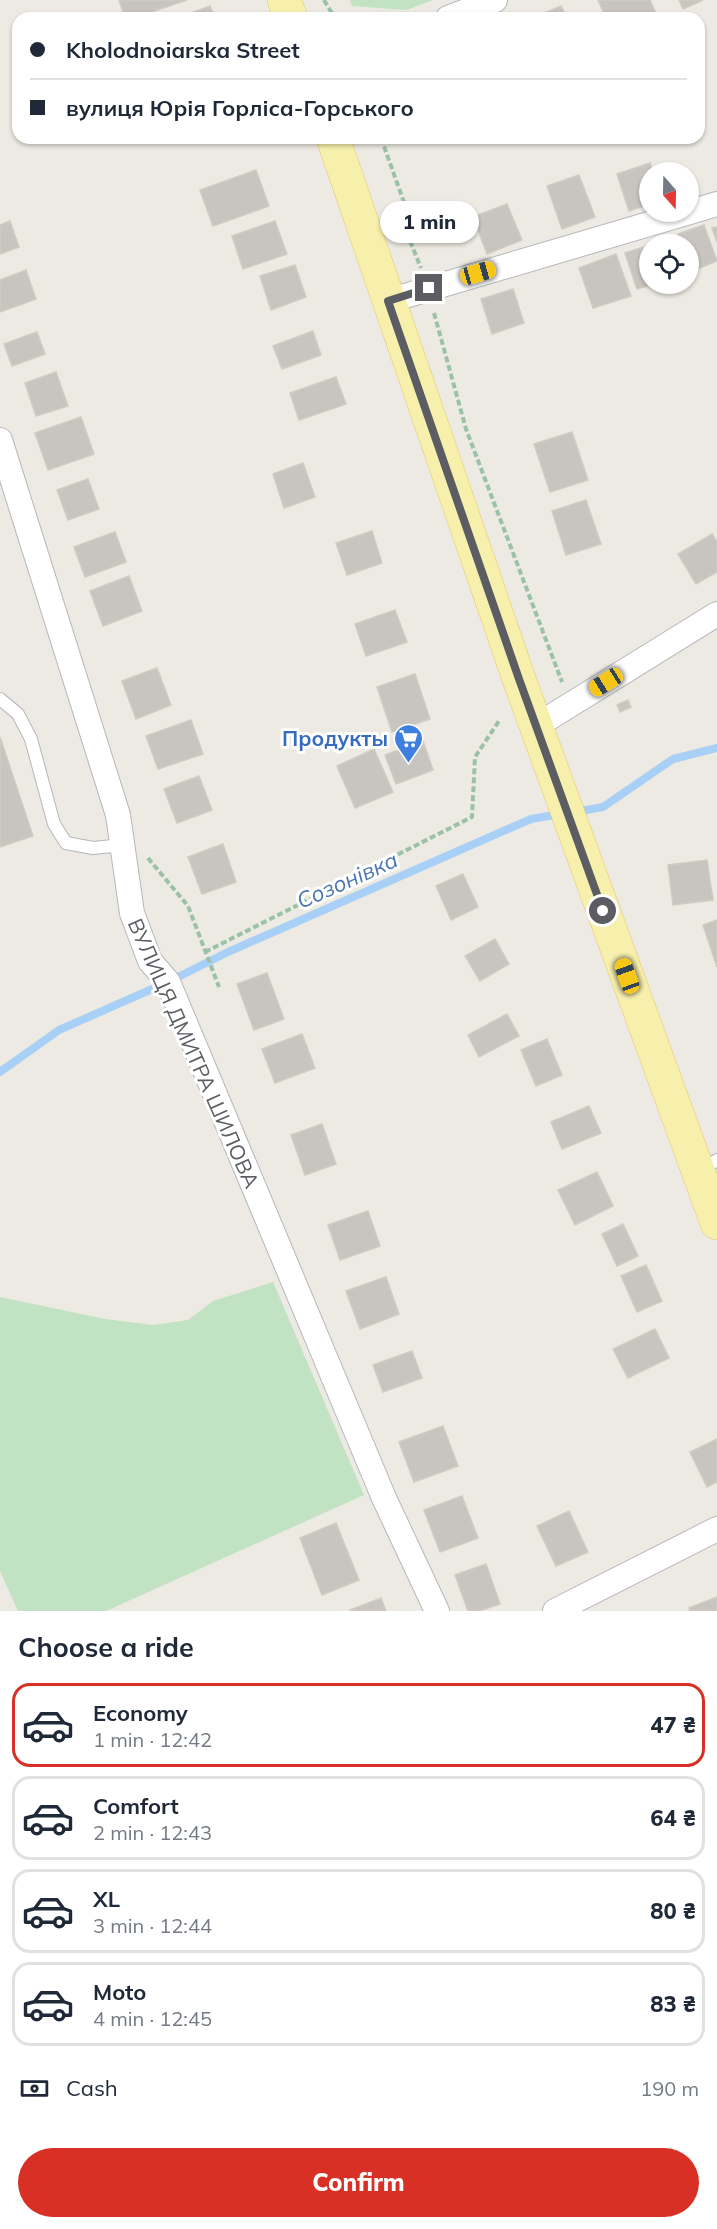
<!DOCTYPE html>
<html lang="en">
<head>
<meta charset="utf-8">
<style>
  :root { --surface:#fff; --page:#f2f2f3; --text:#1f2937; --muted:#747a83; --line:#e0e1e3; --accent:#d93025 }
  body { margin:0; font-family:Mulish,sans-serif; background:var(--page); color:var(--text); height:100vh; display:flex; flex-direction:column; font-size:22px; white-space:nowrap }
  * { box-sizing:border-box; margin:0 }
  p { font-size:20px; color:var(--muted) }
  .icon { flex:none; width:33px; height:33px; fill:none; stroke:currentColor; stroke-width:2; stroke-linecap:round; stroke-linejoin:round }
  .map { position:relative; height:1611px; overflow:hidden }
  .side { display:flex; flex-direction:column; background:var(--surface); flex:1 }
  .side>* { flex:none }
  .hud { position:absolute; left:12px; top:12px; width:693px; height:132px; border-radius:18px; box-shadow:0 2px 4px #0004; display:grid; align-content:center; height:132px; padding:0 18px; background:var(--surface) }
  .needle { width:39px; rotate:160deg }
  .tools { position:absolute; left:639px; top:162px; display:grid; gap:12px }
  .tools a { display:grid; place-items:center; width:60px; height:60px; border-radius:50%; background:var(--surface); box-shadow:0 2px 4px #0004; font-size:30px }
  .end { position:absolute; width:27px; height:27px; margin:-14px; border:8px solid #5b5d62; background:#fff; box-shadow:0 0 0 3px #fff }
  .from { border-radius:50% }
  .bubble { position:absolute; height:42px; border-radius:21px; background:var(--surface); box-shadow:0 2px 4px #0004; font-size:20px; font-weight:800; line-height:42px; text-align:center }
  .car { position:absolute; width:18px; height:36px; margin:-18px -9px; border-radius:8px; box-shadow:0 0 4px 2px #0007; background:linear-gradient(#f5c518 24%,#345 0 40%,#f5c518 0 76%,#345 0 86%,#f5c518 0) }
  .hud b { display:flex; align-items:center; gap:21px; height:57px; font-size:22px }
  .hud b+b { border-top:2px solid var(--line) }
  .hud i { width:15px; height:15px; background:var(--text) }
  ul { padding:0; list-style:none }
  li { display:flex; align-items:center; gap:18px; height:84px; margin:0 12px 9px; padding:0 6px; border:3px solid var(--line); border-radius:18px }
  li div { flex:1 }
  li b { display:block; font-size:22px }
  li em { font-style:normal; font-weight:800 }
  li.active { border-color:var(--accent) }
  li>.icon { width:54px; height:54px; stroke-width:1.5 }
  h2 { padding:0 18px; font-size:27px; line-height:72px }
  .pay { display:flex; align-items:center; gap:15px; height:66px; padding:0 18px; font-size:22px }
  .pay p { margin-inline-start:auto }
  .cta { display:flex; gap:12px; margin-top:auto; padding:12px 18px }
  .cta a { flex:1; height:69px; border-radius:36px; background:var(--accent); color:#fff; font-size:24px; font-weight:800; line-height:69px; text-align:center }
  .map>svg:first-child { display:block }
  .green { fill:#c1e2c3 }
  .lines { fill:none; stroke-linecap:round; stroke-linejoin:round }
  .stream { stroke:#a8d0f7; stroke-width:8 }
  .building { fill:#c8c4c0; stroke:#d0ccc1; stroke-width:1.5 }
  .service-casing { stroke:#b5b7bc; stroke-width:14 }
  .minor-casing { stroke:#b5b7bc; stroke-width:26 }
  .primary-casing { stroke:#e4c764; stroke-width:34 }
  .path { stroke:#9bc2a8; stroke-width:4; stroke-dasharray:6 3; stroke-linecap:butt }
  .service { stroke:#fff; stroke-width:12 }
  .minor { stroke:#fff; stroke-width:24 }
  .primary { stroke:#f7efac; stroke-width:33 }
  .route { stroke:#5b5d62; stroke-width:8 }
  .labels { text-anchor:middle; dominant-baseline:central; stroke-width:6; stroke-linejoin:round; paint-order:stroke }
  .shop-label { font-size:21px; font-weight:bold; fill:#366cbe; stroke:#fff; text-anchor:end }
  .street-label { font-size:21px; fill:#5b5d62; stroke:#fff }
  .water-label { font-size:22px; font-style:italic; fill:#4a76af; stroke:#fff }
</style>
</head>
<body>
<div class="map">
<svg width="717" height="1611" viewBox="0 0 717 1611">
  <rect width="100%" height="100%" fill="#eceae2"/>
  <!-- green -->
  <path class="green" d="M350 0H433L406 10 352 6Z
    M273 1282 364 1495 106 1611H18L0 1571V1297L105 1319 153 1325 188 1320 213 1301Z"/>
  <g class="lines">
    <!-- stream -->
    <path class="stream" d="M575 812 603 807 673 759 717 748
      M0 1072 59 1030 168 982 228 952 531 819 561 814"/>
  </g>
  <!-- building -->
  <path class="building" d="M119 0H187L134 18H125Z
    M598 0H650L658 18H606Z
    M679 0H703L683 9Z
    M210 6 215 18H178Z
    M561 6 567 18H533Z
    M650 163 653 172H650V204L629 211 617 174Z
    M256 170 269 206 213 226 200 190Z
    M579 175 595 217 562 229 547 186Z
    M507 204 522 240 487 254 473 217Z
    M10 221 19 247 0 254V225Z
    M275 221 287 254 243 269 232 236Z
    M704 225 717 261 692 271 688 261V244H682L678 234Z
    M717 227V242L712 228Z
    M650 245V284H654L637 289 625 253Z
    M616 254 631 296 593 308 579 268Z
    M295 265 306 297 271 310 260 276Z
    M26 270 36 299 0 312V280Z
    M513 289 524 323 492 334 481 299Z
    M313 331 321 355 282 369 273 346Z
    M37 332 45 354 12 366 4 344Z
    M56 372 68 406 36 416 25 383Z
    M336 377 346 404 299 420 290 393Z
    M81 417 94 454 48 470 35 433Z
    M572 432 588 480 550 492 534 444Z
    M303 463 315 497 284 508 273 474Z
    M88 479 99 509 68 520 57 490Z
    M586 500 601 544 566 555 552 511Z
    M372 531 382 563 347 575 336 543Z
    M115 532 126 562 85 577 74 547Z
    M712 534 717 542V572L696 584 678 554Z
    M129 576 142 611 103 626 90 591Z
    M395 610 407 642 366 656 355 624Z
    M157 668 171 705 136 719 122 681Z
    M415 674 430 719 392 732 377 687Z
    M628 700 631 707 620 712 617 705Z
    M191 720 203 754 158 769 146 736Z
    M0 737 33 836 0 847Z
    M423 741 433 770 396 784 385 755Z
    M374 749 393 792 355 808 337 766Z
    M199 776 212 810 177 823 164 789Z
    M223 844 236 882 202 894 188 857Z
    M707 860 713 900 673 905 668 865Z
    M463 874 478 907 451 920 436 886Z
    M717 920V967L703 925Z
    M495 939 509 964 480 981 465 956Z
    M267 973 284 1019 254 1030 237 984Z
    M507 1014 519 1036 479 1057 468 1035Z
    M302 1034 315 1068 275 1083 262 1049Z
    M547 1039 562 1075 536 1086 521 1050Z
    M589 1106 601 1133 562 1149 551 1122Z
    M322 1124 336 1164 305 1175 291 1135Z
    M597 1172 613 1206 575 1225 558 1190Z
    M368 1211 380 1246 340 1260 328 1225Z
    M623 1224 638 1256 617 1266 602 1234Z
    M646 1265 662 1301 637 1312 621 1276Z
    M386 1277 399 1314 360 1329 346 1291Z
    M655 1329 669 1358 628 1378 613 1349Z
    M412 1351 422 1378 383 1392 373 1365Z
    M443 1426 458 1466 414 1482 399 1442Z
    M717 1439V1482L707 1487 690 1452Z
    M462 1496 478 1538 440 1552 424 1510Z
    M569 1511 588 1552 556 1566 537 1526Z
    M336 1523 359 1580 322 1595 300 1538Z
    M486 1564 500 1604 479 1611H468L455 1575Z
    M717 1597V1611H690L689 1608Z
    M381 1598 386 1611H351L350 1610Z"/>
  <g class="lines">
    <defs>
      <path id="service" d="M0 699 18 714 31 739 54 824 66 843 93 848 123 845
        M699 1171 717 1160"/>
      <path id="minor" d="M448 18 495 0
        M388 301 717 204
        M0 440 118 815 132 913 150 961 168 982 384 1498 437 1611
        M536 726 717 614
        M555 1611 717 1529"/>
      <path id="primary" d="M284 0 291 18
        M333 138 519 679 717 1223"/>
    </defs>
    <!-- service casing -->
    <use href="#service" class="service-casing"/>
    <!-- minor casing -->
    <use href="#minor" class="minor-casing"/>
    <!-- primary casing -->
    <use href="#primary" class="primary-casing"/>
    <!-- path -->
    <path class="path" d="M324 0 335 18
      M381 138 405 205 408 236 421 268
      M434 313 466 429 562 682
      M148 858 188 906 219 987
      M205 952 472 817 475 757 499 721"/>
    <!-- service -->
    <use href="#service" class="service"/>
    <!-- minor -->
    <use href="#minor" class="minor"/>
    <!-- primary -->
    <use href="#primary" class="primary"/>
  </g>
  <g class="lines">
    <!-- route -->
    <path class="route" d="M429 288 388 301 519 679 603 911"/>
  </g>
  <!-- icons -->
  <defs>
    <symbol id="supermarket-pin" viewBox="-11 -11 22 30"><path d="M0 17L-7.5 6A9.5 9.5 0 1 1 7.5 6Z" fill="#3f7fe0" stroke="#fff"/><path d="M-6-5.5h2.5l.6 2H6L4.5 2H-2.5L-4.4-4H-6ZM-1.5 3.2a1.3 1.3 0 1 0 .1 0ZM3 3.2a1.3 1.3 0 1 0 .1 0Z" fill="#fff"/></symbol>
  </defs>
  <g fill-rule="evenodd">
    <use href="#supermarket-pin" x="392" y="722" width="33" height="45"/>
  </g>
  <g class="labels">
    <!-- shop labels -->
    <g class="shop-label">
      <text x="388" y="738">Продукты</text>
    </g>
    <!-- street labels -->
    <g class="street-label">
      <text transform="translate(194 1053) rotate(66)">ВУЛИЦЯ ДМИТРА ШИЛОВА</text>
    </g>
    <!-- water labels -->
    <g class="water-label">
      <text transform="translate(347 880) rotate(-24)">Созонівка</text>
    </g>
  </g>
</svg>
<div class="tools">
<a><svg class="needle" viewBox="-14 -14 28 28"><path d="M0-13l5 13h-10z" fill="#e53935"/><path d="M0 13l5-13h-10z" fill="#747a83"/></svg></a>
<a><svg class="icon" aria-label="locate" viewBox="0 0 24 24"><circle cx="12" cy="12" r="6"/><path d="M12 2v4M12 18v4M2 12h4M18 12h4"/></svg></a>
</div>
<i class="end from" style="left:603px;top:911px"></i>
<i class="end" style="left:429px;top:288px"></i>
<div class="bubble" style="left:380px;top:201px;width:99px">1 min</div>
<i class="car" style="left:478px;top:273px;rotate:74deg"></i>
<i class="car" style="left:606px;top:682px;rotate:238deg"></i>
<i class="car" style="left:627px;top:976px;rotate:340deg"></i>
<div class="hud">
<b><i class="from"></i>Kholodnoiarska Street</b>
<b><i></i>вулиця Юрія Горліса-Горського</b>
</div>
</div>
<section class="side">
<h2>Choose a ride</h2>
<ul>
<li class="active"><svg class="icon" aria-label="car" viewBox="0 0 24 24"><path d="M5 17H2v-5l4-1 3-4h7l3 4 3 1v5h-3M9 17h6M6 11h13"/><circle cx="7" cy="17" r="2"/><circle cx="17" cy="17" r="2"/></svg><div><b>Economy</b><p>1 min · 12:42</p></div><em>47 ₴</em></li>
<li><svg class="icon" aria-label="car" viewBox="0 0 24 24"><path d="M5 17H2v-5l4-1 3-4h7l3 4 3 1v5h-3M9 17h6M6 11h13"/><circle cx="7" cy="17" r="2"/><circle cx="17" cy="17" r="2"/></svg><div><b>Comfort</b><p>2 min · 12:43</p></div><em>64 ₴</em></li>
<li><svg class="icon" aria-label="car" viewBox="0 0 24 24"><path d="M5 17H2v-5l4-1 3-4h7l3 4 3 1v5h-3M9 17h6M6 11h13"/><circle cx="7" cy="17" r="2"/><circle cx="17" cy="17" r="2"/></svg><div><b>XL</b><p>3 min · 12:44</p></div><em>80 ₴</em></li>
<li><svg class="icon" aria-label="car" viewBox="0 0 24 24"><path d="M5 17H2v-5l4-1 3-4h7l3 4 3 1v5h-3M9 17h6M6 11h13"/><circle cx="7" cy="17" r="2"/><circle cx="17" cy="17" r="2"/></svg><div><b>Moto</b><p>4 min · 12:45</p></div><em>83 ₴</em></li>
</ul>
<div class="pay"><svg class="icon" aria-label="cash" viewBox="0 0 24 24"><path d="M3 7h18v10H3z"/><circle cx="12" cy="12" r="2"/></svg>Cash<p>190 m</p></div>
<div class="cta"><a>Confirm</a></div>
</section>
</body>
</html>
